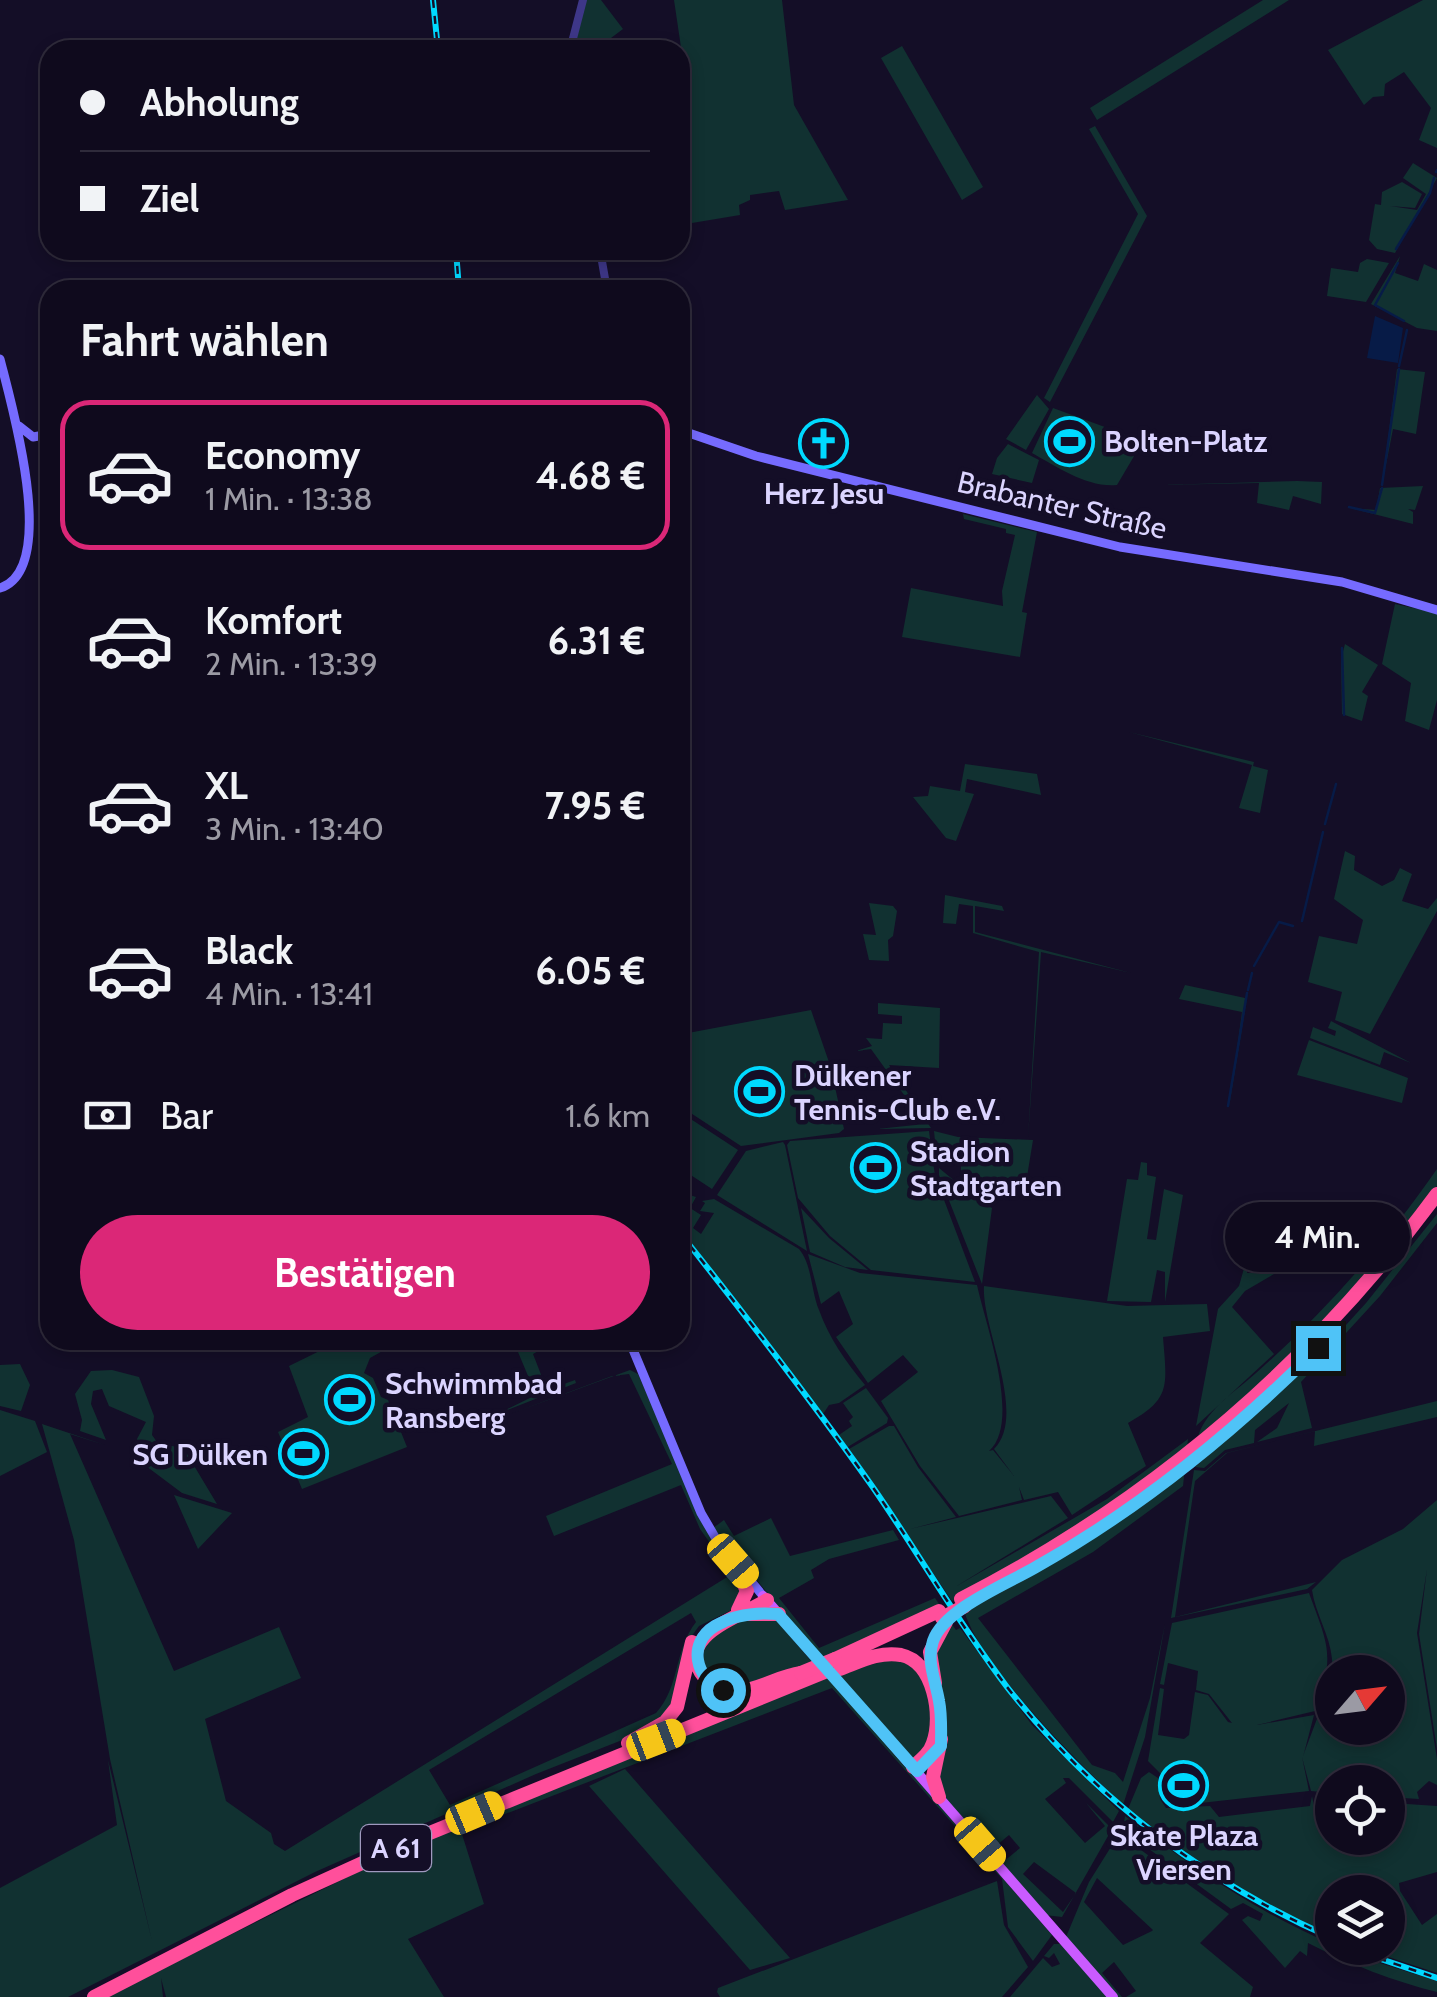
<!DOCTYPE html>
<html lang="de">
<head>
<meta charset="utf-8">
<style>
  :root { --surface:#0f0a1d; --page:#181326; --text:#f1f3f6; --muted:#9b9aa4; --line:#2f2b3b; --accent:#db2777 }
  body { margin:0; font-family:Cabin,sans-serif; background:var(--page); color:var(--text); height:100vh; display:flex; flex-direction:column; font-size:38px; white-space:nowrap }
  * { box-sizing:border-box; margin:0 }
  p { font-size:32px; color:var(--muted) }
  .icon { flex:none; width:55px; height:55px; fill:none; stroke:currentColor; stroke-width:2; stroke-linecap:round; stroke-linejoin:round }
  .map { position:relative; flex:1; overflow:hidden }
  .details { position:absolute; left:40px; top:280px; width:650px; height:1070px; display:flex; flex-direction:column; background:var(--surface); border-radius:30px; box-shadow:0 5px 15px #0003,0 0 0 2px var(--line) }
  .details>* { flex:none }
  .banner { position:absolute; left:40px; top:40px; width:650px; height:220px; border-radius:30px; box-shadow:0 5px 15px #0003,0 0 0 2px var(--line); display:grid; align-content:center; height:220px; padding:0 40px; background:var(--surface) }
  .needle { width:65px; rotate:62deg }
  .fabs { position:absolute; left:1315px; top:1655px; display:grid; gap:20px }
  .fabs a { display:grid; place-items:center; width:90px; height:90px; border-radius:50%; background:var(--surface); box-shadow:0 5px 15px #0003,0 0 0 2px var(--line); font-size:50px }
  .end { position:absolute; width:45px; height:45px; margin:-22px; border:12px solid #4fc3f7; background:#111; box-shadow:0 0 0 5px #111 }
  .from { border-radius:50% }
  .bubble { position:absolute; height:70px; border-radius:35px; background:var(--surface); box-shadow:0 5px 15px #0003,0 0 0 2px var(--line); font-size:32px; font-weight:800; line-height:70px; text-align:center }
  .car { position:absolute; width:30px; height:60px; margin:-30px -15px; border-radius:12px; box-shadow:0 0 8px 2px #0007; background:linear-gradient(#f5c518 24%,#345 0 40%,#f5c518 0 76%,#345 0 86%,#f5c518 0) }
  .banner b { display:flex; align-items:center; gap:35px; height:95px; font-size:38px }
  .banner b+b { border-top:2px solid var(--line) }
  .banner i { width:25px; height:25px; background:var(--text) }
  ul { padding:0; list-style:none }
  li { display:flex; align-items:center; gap:30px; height:150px; margin:0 20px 15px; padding:0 20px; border:5px solid transparent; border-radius:30px }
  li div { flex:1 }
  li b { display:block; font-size:38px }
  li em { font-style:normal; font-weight:800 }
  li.active { border-color:var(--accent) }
  li>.icon { width:90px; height:90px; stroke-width:1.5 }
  h2 { padding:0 40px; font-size:45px; line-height:120px }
  .pay { display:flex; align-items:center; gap:25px; height:110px; padding:0 40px; font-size:38px }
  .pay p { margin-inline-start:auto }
  .action { display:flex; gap:20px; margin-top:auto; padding:20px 40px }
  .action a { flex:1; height:115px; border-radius:60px; background:var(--accent); color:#fff; font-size:40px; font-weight:800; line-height:115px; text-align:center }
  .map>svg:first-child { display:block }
  .green { fill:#113131; fill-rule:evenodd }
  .water { fill:#071b47 }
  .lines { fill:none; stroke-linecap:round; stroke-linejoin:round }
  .stream { stroke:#071b47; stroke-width:2.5 }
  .tertiary { stroke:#3e3788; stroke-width:8 }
  .secondary { stroke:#766bff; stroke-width:9 }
  .primary { stroke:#ca5bff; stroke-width:10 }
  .motorway { stroke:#ff4f9b; stroke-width:14 }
  .rail-casing { stroke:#00d9ff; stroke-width:6 }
  .rail { stroke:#140e27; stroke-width:2.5; stroke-dasharray:8; stroke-linecap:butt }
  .motorway-bridge { stroke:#ff4f9b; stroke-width:14 }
  .route { stroke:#4fc3f7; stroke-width:12 }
  .labels { text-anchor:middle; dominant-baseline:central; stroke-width:9; stroke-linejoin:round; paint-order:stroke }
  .shield { fill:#140e27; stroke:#9f99be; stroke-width:2.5 }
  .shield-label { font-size:28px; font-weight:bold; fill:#dbd4ff }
  .poi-label { font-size:30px; font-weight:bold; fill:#dbd4ff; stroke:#140e27; text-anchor:start }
  .street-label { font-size:30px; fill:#dbd4ff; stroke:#140e27 }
</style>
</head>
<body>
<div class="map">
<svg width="1437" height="1997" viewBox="0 0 1437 1997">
  <rect width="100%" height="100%" fill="#140e27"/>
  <!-- green -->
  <path class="green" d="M585 0H601L623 29 595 50H573Z
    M674 0H782L794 105 848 200 785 210 779 191 750 195V200L739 205 740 215 680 225 682 54Z
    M1263 0H1289L1097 120 1090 108Z
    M1423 0H1437V148L1419 140 1431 108 1404 72 1385 84 1384 96 1373 97 1364 105 1328 50Z
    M902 46 983 187 962 200 881 58Z
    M1095 126 1147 216 1050 402 1044 398 1138 214 1089 129Z
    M1413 163 1437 178 1395 253 1377 249 1369 240 1375 204 1381 205 1382 192 1402 182 1422 194 1415 208 1390 206 1417 210 1426 194 1403 178Z
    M1400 256 1395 273 1418 281 1424 264 1437 270V331L1417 328 1371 304Z
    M1367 259 1389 263 1366 302 1327 296 1331 268 1358 272 1360 263Z
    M1397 369 1425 372 1416 434 1393 429 1382 485Z
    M1037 395 1049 409 1026 450 1006 439Z
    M1053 408 1143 441 1117 485C1088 488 1057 467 1032 453Z
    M1008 444 1039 460 1032 483 992 474 997 458Z
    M1297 481 1322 482 1321 504 1293 496 1289 510 1257 503 1259 483 1159 485Z
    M1423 486 1415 510 1408 509 1413 512V524L1350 508 1376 510 1380 488Z
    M963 514 1037 532 1022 612 1027 613 1020 657 902 637 911 588 1003 606 1002 591 1015 535 1006 533V529L964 519Z
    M1395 604 1437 613V700L1429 730 1405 721 1411 683 1382 664Z
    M1345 644 1378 665 1362 692 1368 696 1362 721 1342 714 1341 659Z
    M1129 732 1254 762 1253 766 1268 770 1260 813 1239 808 1252 765Z
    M965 764 1037 774 1041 795 967 779 965 792 974 794 956 841 946 838 913 797 928 796 930 786 960 791Z
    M1345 851 1355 856 1354 870 1382 886 1394 880 1400 868 1412 874 1402 901 1428 909 1437 898V911L1370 1034 1335 1020 1342 992 1308 982 1319 936 1357 944 1363 920 1334 899Z
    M945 895 1002 906 1004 911 975 906V932L1131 973 1041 952 1028 1138 1039 952 973 933V906L959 904 956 924 943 923Z
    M869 903 893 906 897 911 893 936 888 940 889 961 869 960 863 934 876 935Z
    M1185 985 1245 998 1248 992 1229 1107 1242 1012 1179 999Z
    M878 1003 940 1008 939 1068 889 1065 931 1128 877 1129 925 1124 871 1049 856 1051 872 1046 866 1038 882 1039 883 1023 902 1024V1016L878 1014Z
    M811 1010 831 1068 844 1129 839 1133 741 1146 680 1106V1062L687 1059 692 1046 688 1033Z
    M1331 1021 1411 1063 1384 1052 1380 1065 1310 1038 1313 1027 1335 1036 1336 1031 1328 1028Z
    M1309 1040 1408 1078 1402 1103 1297 1075Z
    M680 1112 738 1150 712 1189 680 1168Z
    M929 1131 935 1176 975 1282 871 1270 830 1236 798 1198 787 1145 790 1141Z
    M934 1131 958 1137 1033 1140 1026 1183 963 1188 992 1208 982 1284 939 1175V1168L962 1187 960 1151H936Z
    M783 1142 785 1145 807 1251 717 1195 746 1151Z
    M1141 1162 1147 1163V1175L1156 1177 1147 1239 1156 1240 1164 1189 1183 1195 1165 1302V1272L1157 1270 1151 1302 1107 1301 1127 1179 1138 1180Z
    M1437 1169V1186C1368 1282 1286 1364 1197 1442 1201 1413 1235 1392 1256 1373 1324 1313 1385 1244 1437 1169Z
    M680 1192 696 1197 690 1208 701 1215 693 1228 701 1234 714 1213 700 1211 705 1203 702 1201 714 1199 799 1249C812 1264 811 1291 819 1310 829 1338 846 1362 865 1385L839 1403 829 1405 823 1414 839 1435 852 1426 849 1421 853 1417 843 1403 866 1388 888 1418 887 1423 846 1448 680 1230Z
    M801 1208 829 1238 868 1270 845 1267 810 1252Z
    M1437 1214V1223L1380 1296 1301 1382 1312 1428 1257 1442 1277 1428 1289 1403 1255 1430 1254 1443 1225 1450 1204 1468 1195 1467 1315 1359 1366 1303Z
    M1256 1226 1247 1273 1272 1272 1300 1247 1274 1274 1245 1291 1232 1307 1274 1354 1196 1426 1218 1309 1239 1286Z
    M808 1254 860 1273 977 1285C985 1323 1022 1422 989 1451L993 1450 1014 1476 994 1449C1028 1415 981 1327 984 1286L1127 1306 1207 1304 1210 1331 1163 1337C1167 1387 1171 1399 1128 1423L1146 1466 1072 1515 1058 1492 1024 1500 1019 1487 1022 1500 959 1516 920 1466 881 1401 918 1372 903 1355 868 1383 836 1337 853 1324 839 1291 821 1304Z
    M342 1340H384L388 1348 370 1358 364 1373 373 1378 381 1397 388 1400 407 1447 302 1489 278 1432 308 1417 289 1366Z
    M513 1340H558L533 1354 547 1390 575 1380 576 1383 497 1414 536 1395Z
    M20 1364 30 1385 21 1411 0 1406V1365Z
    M112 1370 139 1377 154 1416 152 1435 157 1442 184 1449 217 1504 182 1493 146 1466 171 1449 140 1446 137 1439 146 1422 109 1406 102 1389 93 1391 91 1404 106 1440 80 1431 82 1420 75 1394 91 1371Z
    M630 1370 638 1374 678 1464 744 1584 738 1607 699 1626 691 1637 674 1705 645 1731 536 1774 315 1872 68 1997H0V1888L117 1825 108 1760 152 1941 110 1759 74 1540 42 1424 105 1445 70 1434 174 1671 279 1627 301 1678 205 1719 226 1801 271 1833 274 1844 285 1851 732 1574 700 1529 681 1485 554 1536 546 1516 672 1464 629 1374 612 1376 507 1415ZM691 1613 696 1622C674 1650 680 1687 656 1713L450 1805 429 1770Z
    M1437 1401V1417L1314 1446 1315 1431 1227 1453 1195 1481 1175 1617 1316 1582 1307 1589 1171 1618 1194 1470 1205 1471 1226 1453Z
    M0 1410 35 1421 47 1452 0 1476Z
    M889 1426H894L918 1467 956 1517 910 1529 1051 1496 1068 1518 955 1587 1107 1499 1188 1439 1183 1486 1093 1552 978 1618 1092 1765 1115 1773 1123 1782 1150 1698 1165 1624 1145 1737 1123 1805C1082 1766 962 1650 962 1597L952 1601 849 1449Z
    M174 1495 232 1513 198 1549Z
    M1437 1500V1749L1419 1634 1427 1569 1417 1633 1437 1759V1785L1429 1781 1417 1792 1419 1799 1388 1797V1782H1332V1793L1311 1791 1302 1757 1309 1791 1174 1806 1166 1803 1163 1776 1148 1761 1160 1688 1164 1689 1158 1735 1184 1739 1189 1735 1195 1692 1208 1695 1228 1722 1232 1723 1209 1694 1196 1690 1198 1671 1168 1663 1164 1685 1160 1684 1172 1623 1309 1593C1329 1647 1335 1656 1315 1711L1257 1725 1314 1715 1303 1757C1311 1732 1334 1682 1332 1659 1330 1635 1315 1613 1312 1590L1342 1560 1403 1529ZM1332 1672H1388V1728H1332Z
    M771 1518 790 1556 893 1530 899 1540 829 1559 811 1570 814 1578 779 1598 819 1648 935 1598 941 1607 822 1658 713 1528 724 1520 734 1536Z
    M743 1617 774 1618 812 1662 754 1685 723 1686 703 1669 704 1643Z
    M951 1623 956 1630 960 1628 1032 1725 1119 1811 1113 1822 1069 1778H1063L1066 1783 1045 1799 1085 1843 1105 1826 1086 1803 1112 1829 1062 1917 1045 1915 1004 1867 1003 1862 1020 1848 1009 1835 990 1851 938 1789 945 1726 935 1651ZM1034 1862 1076 1893 1063 1912 1023 1874Z
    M896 1658 919 1671 931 1702V1742L914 1759 836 1674Z
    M829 1677 1052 1935 1033 1961 1008 1927 1002 1879 832 1688 461 1831 484 1904 408 1939 444 1997H166L161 1978 163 1997H105L380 1861 496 1810Z
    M625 1769 790 1958 750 1970 589 1786Z
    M1149 1772 1158 1778 1160 1799 1166 1808 1210 1806 1219 1817 1310 1806 1312 1796 1315 1811 1325 1810 1328 1796 1332 1797V1838H1388V1807L1392 1803 1437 1806V1872L1399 1883 1400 1891 1422 1925 1437 1914V1973L1361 1948H1388V1892H1332V1936C1257 1905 1191 1860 1128 1809L1141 1778Z
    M1125 1816C1191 1866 1256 1912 1332 1944V1948L1437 1981V1992C1396 1982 1349 1964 1308 1943L1307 1956 1300 1951 1285 1968 1242 1920 1248 1916 1260 1921 1263 1914 1243 1903 1231 1909 1123 1830Z
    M1119 1834 1229 1914 1200 1943 1253 1987 1250 1997H1126L1136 1991 1114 1962 1102 1973 1122 1997H1116L1066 1937 1089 1882ZM1097 1878 1153 1930 1152 1931 1123 1945 1084 1902Z
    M997 1881 1004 1925 1028 1967 1002 1997H720L717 1992 718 1988Z
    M1054 1944H1060L1110 1997H1010L1043 1958 1052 1967 1060 1964 1054 1953 1049 1958 1044 1956Z"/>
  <!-- water -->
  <path class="water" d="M1375 316 1403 328 1398 363 1367 358Z"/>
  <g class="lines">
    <!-- stream -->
    <path class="stream" d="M1436 172 1437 170
      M1396 249 1430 193 1434 178
      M1398 263 1375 305 1404 321
      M1399 366 1407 330
      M1382 485 1399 369
      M1349 507 1375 513 1382 488
      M1342 648 1344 715
      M1325 824 1336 784
      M1302 921 1323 832
      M1254 966 1279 922 1293 926
      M1248 990 1252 973
      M1228 1106 1247 993"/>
    <!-- tertiary -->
    <path class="tertiary" d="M570 50 583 0
      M600 250 607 290"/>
    <!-- secondary -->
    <path class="secondary" d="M0 359C11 403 60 569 0 588
      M19 426 33 437 50 434
      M680 430 756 456 1120 547 1342 582 1437 610
      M629 1340 701 1513 715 1537 763 1596"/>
    <!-- primary -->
    <path class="primary" d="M763 1596 1113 1997"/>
    <!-- motorway -->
    <path class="motorway" d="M733 1561 747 1591 738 1610
      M961 1599C1152 1501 1310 1366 1437 1194
      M767 1600C743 1616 670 1636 705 1678 714 1688 728 1692 741 1691 762 1688 780 1676 801 1673
      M748 1614H779
      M835 1659 939 1611
      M840 1669C859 1662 879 1651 901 1655 934 1662 943 1716 933 1743 930 1753 921 1760 913 1767
      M935 1683 930 1652 946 1622
      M628 1743 665 1722 677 1707 692 1642
      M939 1797 933 1777 941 1739
      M94 1997 292 1895 415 1839 827 1671"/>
    <defs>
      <path id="rail" d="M433 0 438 50
        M456 250 459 290
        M680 1233C746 1316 811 1400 872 1486 918 1552 958 1623 1007 1687 1093 1797 1205 1882 1332 1938
        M1348 1948 1437 1978"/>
    </defs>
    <!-- rail casing -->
    <use href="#rail" class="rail-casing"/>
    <!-- rail -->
    <use href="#rail" class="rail"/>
    <!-- motorway-bridge -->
    <path class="motorway-bridge" d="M942 1618 965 1606
      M801 1673 835 1659"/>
  </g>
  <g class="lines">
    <!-- route -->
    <path class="route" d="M723 1690C695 1679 687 1643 715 1626 735 1614 756 1612 778 1614L917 1771 941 1746C941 1731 942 1716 939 1701 936 1682 926 1661 933 1641 944 1609 1007 1584 1036 1567 1141 1508 1233 1433 1318 1348"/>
  </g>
  <!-- icons -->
  <defs>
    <symbol id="stadium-ring" viewBox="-11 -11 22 22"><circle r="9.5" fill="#140e27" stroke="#00d9ff" stroke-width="1.5"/><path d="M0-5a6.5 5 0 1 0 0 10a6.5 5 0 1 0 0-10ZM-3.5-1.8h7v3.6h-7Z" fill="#00d9ff"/></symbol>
    <symbol id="church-ring" viewBox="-11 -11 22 22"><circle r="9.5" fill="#140e27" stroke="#00d9ff" stroke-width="1.5"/><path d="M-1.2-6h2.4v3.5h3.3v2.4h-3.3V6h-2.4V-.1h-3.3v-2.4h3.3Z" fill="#00d9ff"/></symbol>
  </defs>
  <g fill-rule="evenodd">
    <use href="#stadium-ring" x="1042" y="414" width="55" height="55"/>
    <use href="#church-ring" x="796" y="416" width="55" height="55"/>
    <use href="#stadium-ring" x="732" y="1064" width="55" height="55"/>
    <use href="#stadium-ring" x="848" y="1140" width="55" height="55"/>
    <use href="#stadium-ring" x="322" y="1372" width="55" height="55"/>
    <use href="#stadium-ring" x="276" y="1426" width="55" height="55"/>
    <use href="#stadium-ring" x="1156" y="1758" width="55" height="55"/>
  </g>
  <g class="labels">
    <!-- shield labels -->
    <rect class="shield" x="361" y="1825" width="70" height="46" rx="8"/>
    <g class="shield-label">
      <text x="396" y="1848">A 61</text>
    </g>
    <!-- poi labels -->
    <g class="poi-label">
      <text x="1104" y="441">Bolten-Platz</text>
      <text x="824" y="493" text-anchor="middle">Herz Jesu</text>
      <text x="794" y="1075">Dülkener<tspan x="794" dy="34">Tennis-Club e.V.</tspan></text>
      <text x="910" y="1151">Stadion<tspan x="910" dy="34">Stadtgarten</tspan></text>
      <text x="385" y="1383">Schwimmbad<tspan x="385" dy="34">Ransberg</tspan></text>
      <text x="268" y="1454" text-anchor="end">SG Dülken</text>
      <text x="1184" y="1835" text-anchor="middle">Skate Plaza<tspan x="1184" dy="34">Viersen</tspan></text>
    </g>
    <!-- street labels -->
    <g class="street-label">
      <text transform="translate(1062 505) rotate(13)">Brabanter Straße</text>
    </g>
  </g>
</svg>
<div class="fabs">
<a><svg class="needle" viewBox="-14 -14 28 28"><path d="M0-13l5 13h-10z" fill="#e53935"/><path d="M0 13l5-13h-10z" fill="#9b9aa4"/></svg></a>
<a><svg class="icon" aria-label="locate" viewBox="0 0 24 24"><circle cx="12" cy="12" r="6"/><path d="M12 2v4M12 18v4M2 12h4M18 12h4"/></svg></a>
<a><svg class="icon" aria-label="layers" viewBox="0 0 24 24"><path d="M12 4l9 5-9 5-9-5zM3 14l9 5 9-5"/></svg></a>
</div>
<i class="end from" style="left:723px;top:1690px"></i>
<i class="end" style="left:1318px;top:1348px"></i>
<div class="bubble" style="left:1225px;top:1202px;width:185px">4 Min.</div>
<i class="car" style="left:733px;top:1561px;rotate:139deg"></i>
<i class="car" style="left:656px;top:1740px;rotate:69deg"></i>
<i class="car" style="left:475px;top:1813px;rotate:67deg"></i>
<i class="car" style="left:980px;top:1844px;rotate:139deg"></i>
<div class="banner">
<b><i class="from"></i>Abholung</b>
<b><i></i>Ziel</b>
</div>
<section class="details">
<h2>Fahrt wählen</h2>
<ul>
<li class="active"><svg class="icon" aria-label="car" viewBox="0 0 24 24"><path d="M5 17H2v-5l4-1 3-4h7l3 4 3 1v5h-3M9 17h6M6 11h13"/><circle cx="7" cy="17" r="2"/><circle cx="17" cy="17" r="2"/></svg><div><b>Economy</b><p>1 Min. · 13:38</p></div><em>4.68 €</em></li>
<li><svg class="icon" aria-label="car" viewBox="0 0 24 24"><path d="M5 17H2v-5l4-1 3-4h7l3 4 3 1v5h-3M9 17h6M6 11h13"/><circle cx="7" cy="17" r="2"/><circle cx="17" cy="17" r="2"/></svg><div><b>Komfort</b><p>2 Min. · 13:39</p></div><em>6.31 €</em></li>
<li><svg class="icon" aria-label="car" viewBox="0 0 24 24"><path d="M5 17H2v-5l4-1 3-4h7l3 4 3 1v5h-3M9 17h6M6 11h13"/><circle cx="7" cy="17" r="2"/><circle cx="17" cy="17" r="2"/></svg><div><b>XL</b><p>3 Min. · 13:40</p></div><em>7.95 €</em></li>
<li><svg class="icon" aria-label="car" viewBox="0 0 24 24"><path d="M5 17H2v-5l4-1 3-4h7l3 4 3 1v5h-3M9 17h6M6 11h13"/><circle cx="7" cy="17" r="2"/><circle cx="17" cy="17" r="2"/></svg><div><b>Black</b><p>4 Min. · 13:41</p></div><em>6.05 €</em></li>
</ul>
<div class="pay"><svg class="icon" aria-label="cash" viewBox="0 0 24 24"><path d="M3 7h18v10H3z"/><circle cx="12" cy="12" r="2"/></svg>Bar<p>1.6 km</p></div>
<div class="action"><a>Bestätigen</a></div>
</section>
</div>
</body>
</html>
